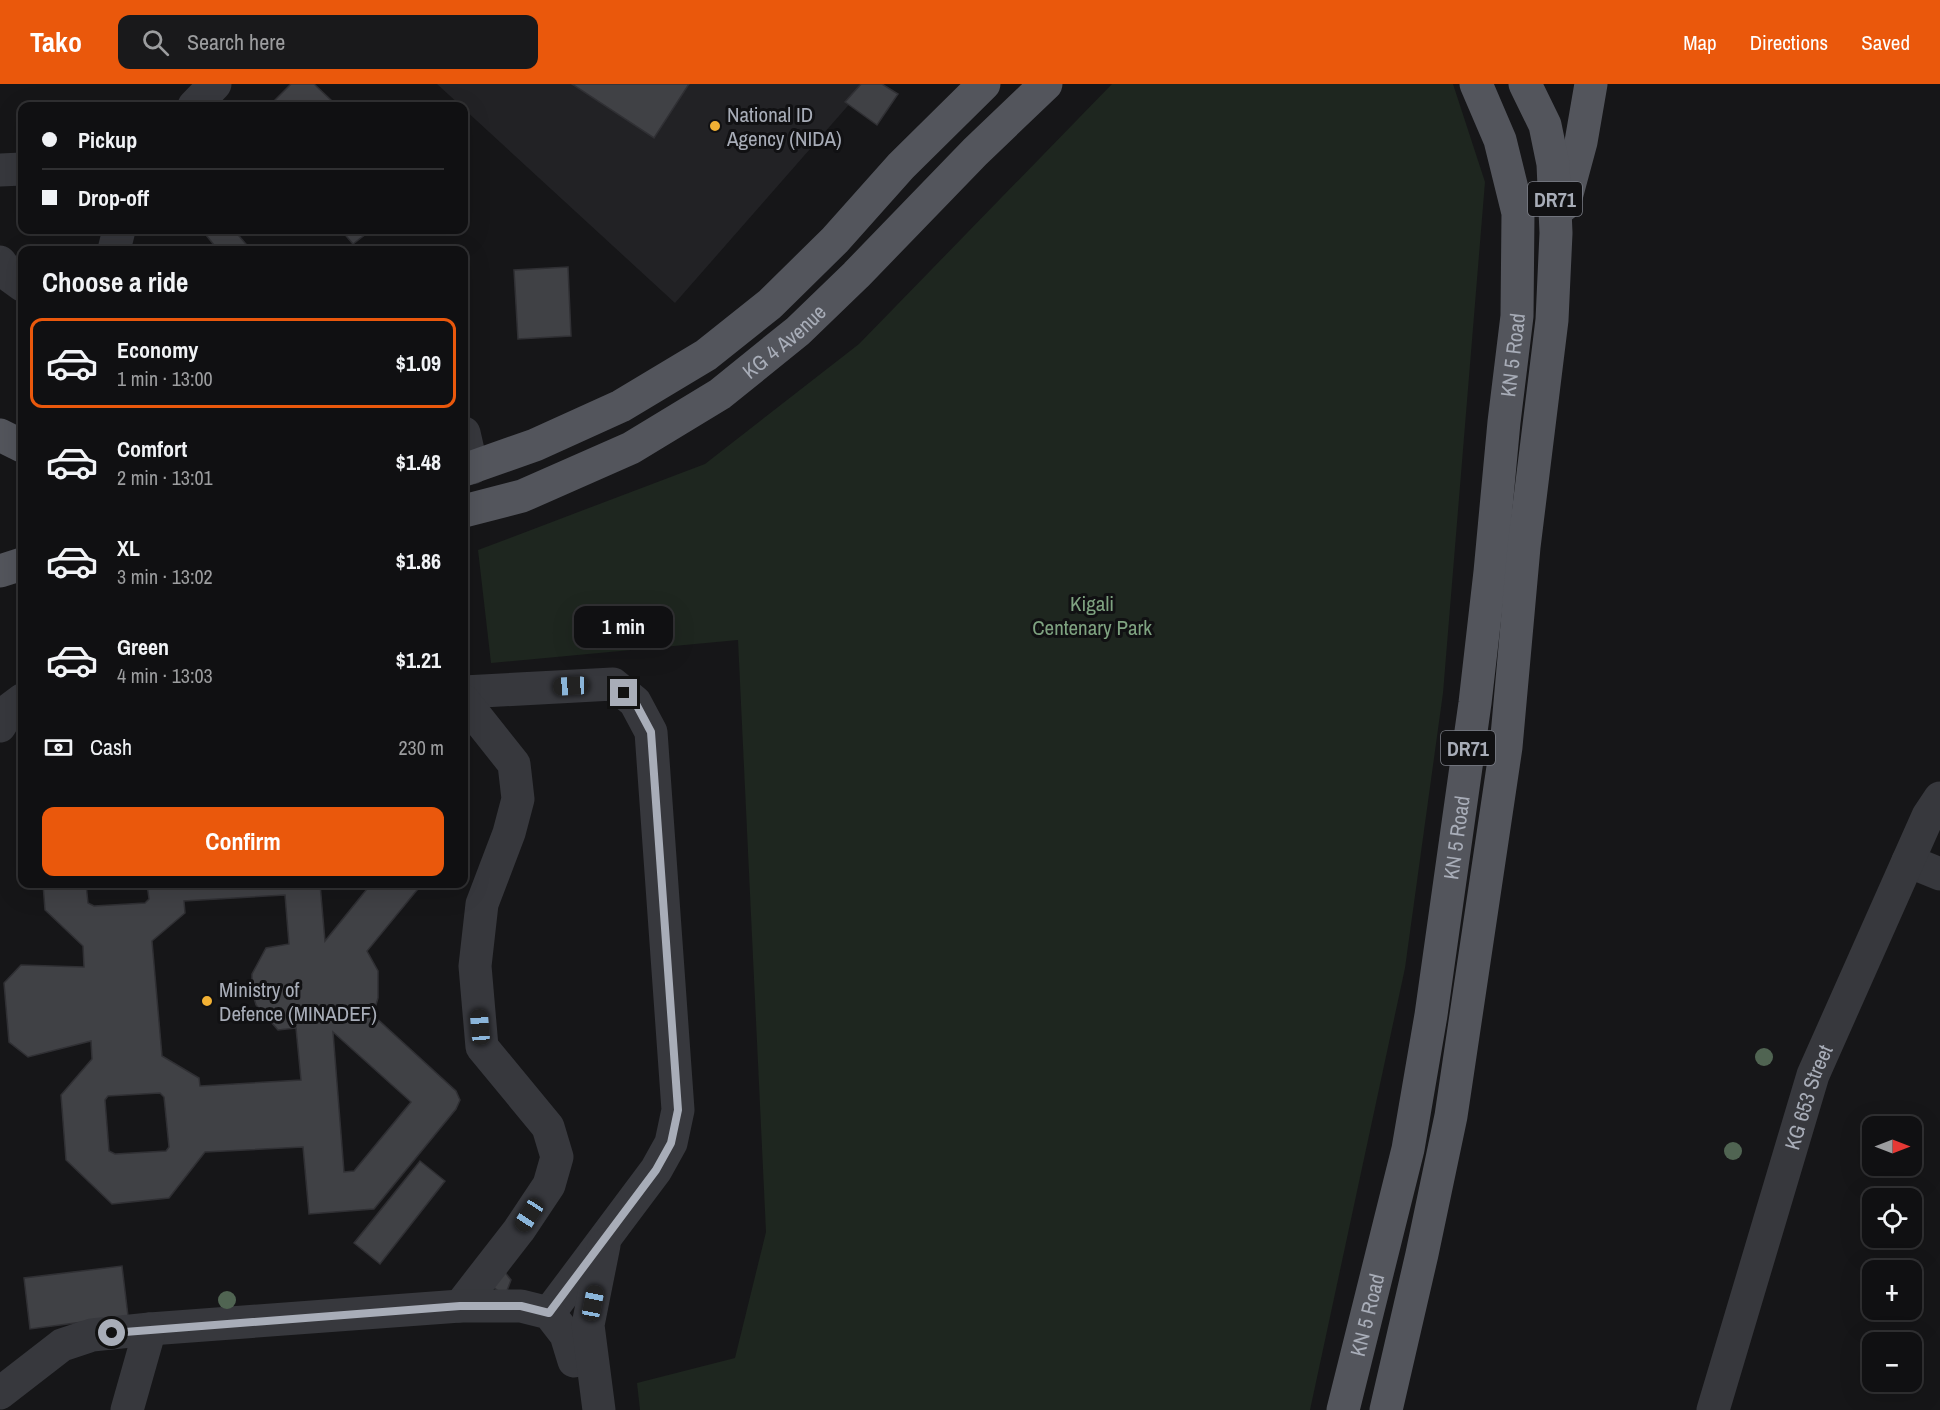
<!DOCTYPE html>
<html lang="en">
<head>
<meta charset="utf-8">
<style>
  :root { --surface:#101012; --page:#19191b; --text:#f1f3f6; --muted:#9c9d9f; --line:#303032; --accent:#ea580c }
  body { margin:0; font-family:"Archivo Narrow",sans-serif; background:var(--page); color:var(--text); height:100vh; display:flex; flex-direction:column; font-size:22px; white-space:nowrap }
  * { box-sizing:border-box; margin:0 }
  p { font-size:20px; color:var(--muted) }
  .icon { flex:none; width:33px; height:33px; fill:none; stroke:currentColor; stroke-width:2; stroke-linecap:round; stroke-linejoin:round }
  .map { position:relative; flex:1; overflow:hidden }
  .drawer { position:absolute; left:18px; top:162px; width:450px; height:642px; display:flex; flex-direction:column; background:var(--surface); border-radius:12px; box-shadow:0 6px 24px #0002,0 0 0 2px var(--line) }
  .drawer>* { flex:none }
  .banner { position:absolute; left:18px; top:18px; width:450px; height:132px; border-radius:12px; box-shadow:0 6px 24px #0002,0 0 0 2px var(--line); display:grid; align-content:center; height:132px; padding:0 24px; background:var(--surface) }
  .needle { width:39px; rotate:90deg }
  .controls { position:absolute; left:1862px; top:1032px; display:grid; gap:12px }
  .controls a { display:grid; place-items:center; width:60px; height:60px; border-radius:12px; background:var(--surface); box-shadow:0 6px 24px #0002,0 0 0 2px var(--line); font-size:30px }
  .end { position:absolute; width:27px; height:27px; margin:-14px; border:8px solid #a8adb8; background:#111; box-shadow:0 0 0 3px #111 }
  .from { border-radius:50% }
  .bubble { position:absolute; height:42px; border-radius:12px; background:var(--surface); box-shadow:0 6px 24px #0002,0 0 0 2px var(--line); font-size:20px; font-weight:800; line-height:42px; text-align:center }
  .car { position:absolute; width:18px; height:36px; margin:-18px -9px; border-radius:8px; box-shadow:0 0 4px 2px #0007; background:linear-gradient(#222 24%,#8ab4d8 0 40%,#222 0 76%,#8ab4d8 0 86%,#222 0) }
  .banner b { display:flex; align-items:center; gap:21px; height:57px; font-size:22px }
  .banner b+b { border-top:2px solid var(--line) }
  .banner i { width:15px; height:15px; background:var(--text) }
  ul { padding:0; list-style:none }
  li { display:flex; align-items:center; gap:18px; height:90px; margin:0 12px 9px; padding:0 12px; border:3px solid transparent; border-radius:12px }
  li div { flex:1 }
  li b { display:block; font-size:22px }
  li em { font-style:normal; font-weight:800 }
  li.active { border-color:var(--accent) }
  li>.icon { width:54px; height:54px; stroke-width:1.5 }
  h2 { padding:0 24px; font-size:27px; line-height:72px }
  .pay { display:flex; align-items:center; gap:15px; height:66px; padding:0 24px; font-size:22px }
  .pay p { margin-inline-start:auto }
  .action { display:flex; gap:12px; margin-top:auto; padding:12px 24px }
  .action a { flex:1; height:69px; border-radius:12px; background:var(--accent); color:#fff; font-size:24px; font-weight:800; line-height:69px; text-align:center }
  header { display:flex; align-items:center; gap:36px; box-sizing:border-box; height:84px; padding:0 30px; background:var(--accent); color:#fff }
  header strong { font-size:28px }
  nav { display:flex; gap:33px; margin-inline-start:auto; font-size:21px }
  .search { width:420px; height:54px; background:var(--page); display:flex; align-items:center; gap:15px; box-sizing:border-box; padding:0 21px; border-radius:12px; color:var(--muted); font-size:22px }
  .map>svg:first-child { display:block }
  .built { fill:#222225 }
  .green { fill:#1e261f }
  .building { fill:#404145; stroke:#303034; stroke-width:1.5; fill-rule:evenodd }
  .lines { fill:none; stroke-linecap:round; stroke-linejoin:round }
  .minor { stroke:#37383d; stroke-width:33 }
  .major { stroke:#53555c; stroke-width:33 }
  .tree { fill:#506452 }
  .route { stroke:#a8adb8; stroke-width:8 }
  .poi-dot { fill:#f2b134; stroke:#111113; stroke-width:2 }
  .labels { text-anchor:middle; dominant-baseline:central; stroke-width:6; stroke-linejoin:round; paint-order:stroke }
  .shield { fill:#111113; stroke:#7b7e86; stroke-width:1.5 }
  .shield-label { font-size:20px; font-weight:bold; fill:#a8adb8 }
  .poi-label { font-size:21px; fill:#a8adb8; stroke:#111113; text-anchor:start }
  .street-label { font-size:21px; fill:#a8adb8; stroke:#111113 }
  .park-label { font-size:21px; fill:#7fa381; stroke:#111113 }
</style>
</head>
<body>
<header>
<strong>Tako</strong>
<div class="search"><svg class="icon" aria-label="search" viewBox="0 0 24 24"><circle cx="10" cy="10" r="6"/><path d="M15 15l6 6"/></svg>Search here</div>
<nav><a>Map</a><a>Directions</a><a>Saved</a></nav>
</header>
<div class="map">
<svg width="1940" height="1326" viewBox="0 0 1940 1326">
  <rect width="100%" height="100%" fill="#161618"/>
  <!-- built -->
  <path class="built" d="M437 0H867L675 219 464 25V22H461Z"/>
  <!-- green -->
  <path class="green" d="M1112 0H1453L1485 98 1443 609 1405 884 1310 1326H640L637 1299 735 1274 766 1148 738 556 491 579 478 466 705 380 859 260Z"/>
  <!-- building -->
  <path class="building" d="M291 0H314L333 18 328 22H269Z
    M572 0H689L654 54Z
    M861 0H882L898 10 877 41 845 18Z
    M202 146H234L251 166H218Z
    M341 146H371L353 160Z
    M568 183 571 252 518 255 514 186Z
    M43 800H86L88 819 94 822 145 819 149 815 147 800H320L325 857 371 800H422L367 867 378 887V914L373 931 456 1007 460 1016 456 1025 374 1125 309 1130 303 1063 205 1068 169 1114 112 1120 66 1076 61 1011 92 975 91 957 28 973 9 958 4 899 21 881 84 883 83 862 45 826ZM285 811 289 860 266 864 252 890V907L256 921 278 946 296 944 301 996 200 1002 199 994 162 972 152 857 185 829 184 817ZM333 948 411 1018 354 1087 344 1088ZM160 1009 164 1013 169 1063 166 1067 115 1070 109 1067 105 1016 108 1012Z
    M420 1077 445 1097 380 1180 354 1159Z
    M491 1170 511 1196 505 1212 476 1190Z
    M122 1182 128 1232 30 1245 24 1194Z"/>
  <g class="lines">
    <!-- minor -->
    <g class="minor">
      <path d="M194 22 215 0"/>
      <path d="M0 86 22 85"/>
      <path d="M114 166 119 146"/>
      <path d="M0 178 11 193 22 201"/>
      <path d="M464 349 472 384"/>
      <path d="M464 608 613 600 635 618 651 648 678 1026 671 1059 656 1086 549 1229"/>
      <path d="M0 642 10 625 22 616"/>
      <path d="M1908 777 1940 790"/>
      <path d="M460 1222 519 1146 549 1101 557 1073 548 1043 482 963 475 882 482 820 509 749 518 715 514 680 464 617"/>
      <path d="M0 1309 62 1261 92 1251 150 1245 460 1222H521L549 1229 566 1251 574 1277"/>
      <path d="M127 1326 150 1245"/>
      <path d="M599 1326 588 1241 604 1161"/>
      <path id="s1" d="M1713 1326 1813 991 1928 732 1940 714"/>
    </g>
    <!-- major -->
    <g class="major">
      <path d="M1564 121 1581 58 1591 0"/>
      <path d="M0 351 22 362"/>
      <path d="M464 386 535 361 621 322 706 271 770 220 835 156 901 82 984 0"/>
      <path id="s2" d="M464 427 522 412 631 364 720 310 798 247 856 191 975 68 1046 0"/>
      <path d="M0 487 22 480"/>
      <path id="s3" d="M1343 1326 1408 1065 1431 931 1475 619 1490 488 1504 338 1517 232 1518 129 1500 56 1476 0"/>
      <path d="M1386 1326 1422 1170 1451 1032 1506 663 1524 463 1552 236 1556 149 1553 80 1545 41 1525 0"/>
    </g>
  </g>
  <!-- trees -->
  <g class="tree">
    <circle cx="1764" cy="973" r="9"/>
    <circle cx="1733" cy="1067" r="9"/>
    <circle cx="227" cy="1216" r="9"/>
  </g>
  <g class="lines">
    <!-- route -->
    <path class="route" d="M112 1249 460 1222H521L549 1229 656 1086 671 1059 678 1026 651 648 635 618 624 609"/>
  </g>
  <!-- markers -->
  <g class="poi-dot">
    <circle cx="715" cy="42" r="6"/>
    <circle cx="207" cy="917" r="6"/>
  </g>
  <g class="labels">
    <!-- shield labels -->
    <g class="shield">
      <rect x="1528" y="98" width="54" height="34" rx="4.5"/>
      <rect x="1441" y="647" width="54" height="34" rx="4.5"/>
    </g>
    <g class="shield-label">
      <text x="1555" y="115">DR71</text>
      <text x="1468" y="664">DR71</text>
    </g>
    <!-- poi labels -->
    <g class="poi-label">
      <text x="727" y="30">National ID<tspan x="727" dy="24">Agency (NIDA)</tspan></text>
      <text x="219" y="905">Ministry of<tspan x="219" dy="24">Defence (MINADEF)</tspan></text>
    </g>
    <!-- street labels -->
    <g class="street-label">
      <text stroke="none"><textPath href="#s2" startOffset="366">KG 4 Avenue</textPath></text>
      <text stroke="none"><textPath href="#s3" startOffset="1070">KN 5 Road</textPath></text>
      <text stroke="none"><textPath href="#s3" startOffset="584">KN 5 Road</textPath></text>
      <text stroke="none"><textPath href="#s1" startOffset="327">KG 653 Street</textPath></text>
      <text stroke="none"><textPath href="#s3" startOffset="98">KN 5 Road</textPath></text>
    </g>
    <!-- park labels -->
    <g class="park-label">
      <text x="1092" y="519">Kigali<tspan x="1092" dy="24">Centenary Park</tspan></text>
    </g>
  </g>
</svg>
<div class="controls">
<a><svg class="needle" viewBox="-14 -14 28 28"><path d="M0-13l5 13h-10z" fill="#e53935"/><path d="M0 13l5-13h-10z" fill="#9c9d9f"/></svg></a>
<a><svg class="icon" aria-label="locate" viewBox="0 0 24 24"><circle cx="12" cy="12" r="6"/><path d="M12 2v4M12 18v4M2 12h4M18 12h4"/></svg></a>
<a>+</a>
<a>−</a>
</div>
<i class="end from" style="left:112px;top:1249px"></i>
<i class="end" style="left:624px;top:609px"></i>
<div class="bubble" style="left:574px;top:522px;width:99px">1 min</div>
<i class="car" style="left:571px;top:602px;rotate:267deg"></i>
<i class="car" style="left:480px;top:943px;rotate:355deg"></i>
<i class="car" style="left:529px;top:1131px;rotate:213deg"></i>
<i class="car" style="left:593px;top:1219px;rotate:11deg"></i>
<div class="banner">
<b><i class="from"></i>Pickup</b>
<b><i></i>Drop-off</b>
</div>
<section class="drawer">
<h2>Choose a ride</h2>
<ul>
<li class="active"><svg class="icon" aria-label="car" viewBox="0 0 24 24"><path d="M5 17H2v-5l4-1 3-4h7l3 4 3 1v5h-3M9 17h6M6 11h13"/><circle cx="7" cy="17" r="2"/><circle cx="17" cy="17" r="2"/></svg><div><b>Economy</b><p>1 min · 13:00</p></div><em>$1.09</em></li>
<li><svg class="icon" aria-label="car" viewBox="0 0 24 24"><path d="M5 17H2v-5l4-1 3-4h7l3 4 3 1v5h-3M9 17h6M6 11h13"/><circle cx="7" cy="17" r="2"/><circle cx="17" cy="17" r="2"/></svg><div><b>Comfort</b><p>2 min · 13:01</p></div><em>$1.48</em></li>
<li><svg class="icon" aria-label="car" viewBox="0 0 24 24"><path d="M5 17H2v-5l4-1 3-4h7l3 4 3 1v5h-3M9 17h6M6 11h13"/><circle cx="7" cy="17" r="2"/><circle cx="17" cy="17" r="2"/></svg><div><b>XL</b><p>3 min · 13:02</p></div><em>$1.86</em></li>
<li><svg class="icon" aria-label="car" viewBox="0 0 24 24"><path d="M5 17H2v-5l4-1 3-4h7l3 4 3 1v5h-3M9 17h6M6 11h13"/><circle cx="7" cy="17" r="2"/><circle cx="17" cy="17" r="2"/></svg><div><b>Green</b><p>4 min · 13:03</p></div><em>$1.21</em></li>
</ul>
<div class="pay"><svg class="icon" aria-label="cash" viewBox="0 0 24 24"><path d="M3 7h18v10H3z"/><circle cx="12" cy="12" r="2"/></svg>Cash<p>230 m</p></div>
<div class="action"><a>Confirm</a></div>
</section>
</div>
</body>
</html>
